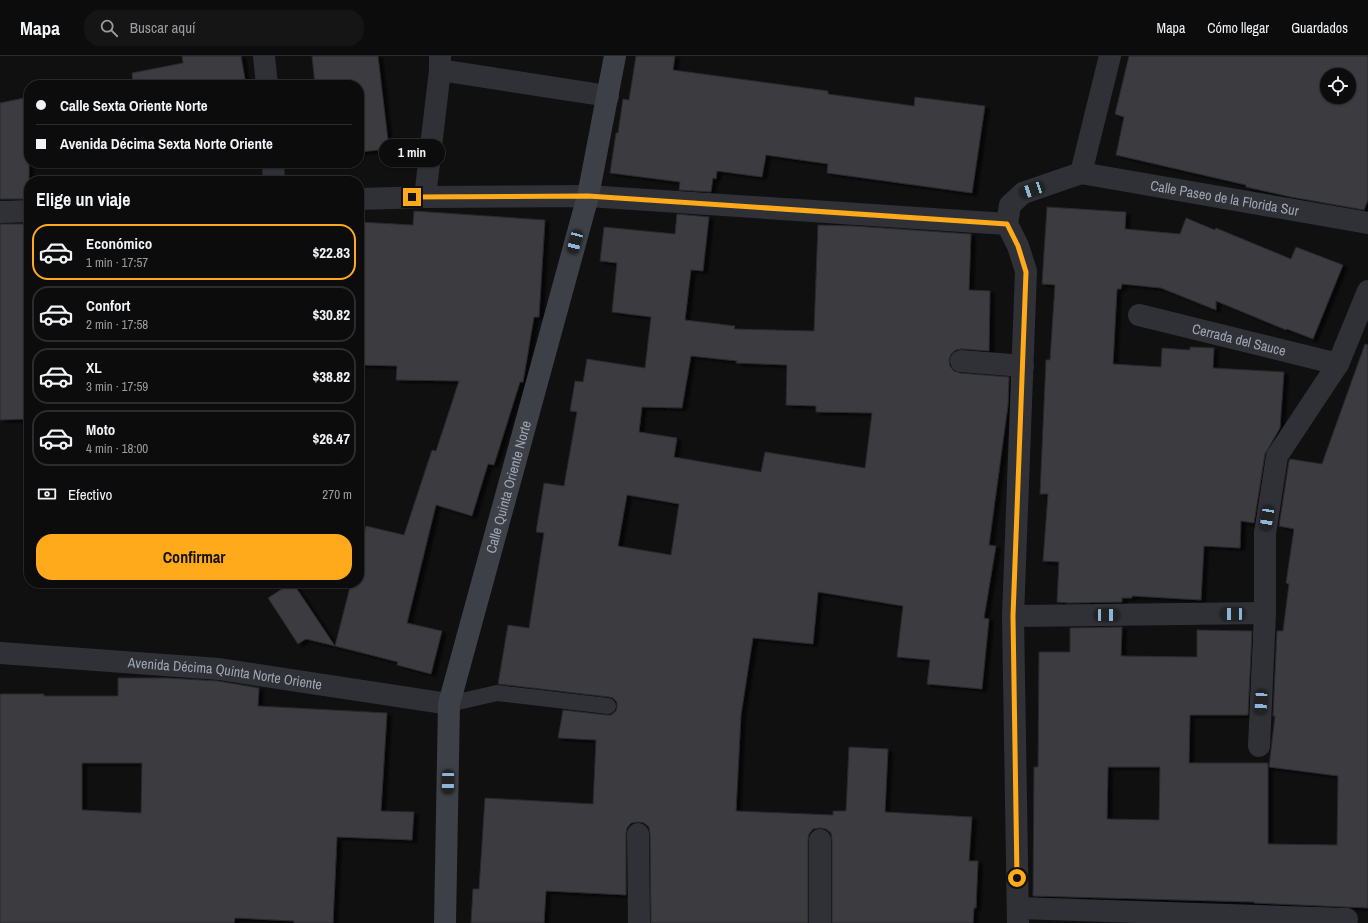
<!DOCTYPE html>
<html lang="es">
<head>
<meta charset="utf-8">
<style>
  :root { --surface:#0c0c0d; --page:#151516; --text:#f1f3f6; --muted:#9a9b9d; --line:#2c2c2e; --accent:#ffaa1a }
  body { margin:0; font-family:"Archivo Narrow",sans-serif; background:var(--page); color:var(--text); height:100vh; display:flex; flex-direction:column; font-size:15px; white-space:nowrap }
  * { box-sizing:border-box; margin:0 }
  p { font-size:13px; color:var(--muted) }
  .icon { flex:none; width:22px; height:22px; fill:none; stroke:currentColor; stroke-width:2; stroke-linecap:round; stroke-linejoin:round }
  .map { position:relative; flex:1; overflow:hidden }
  .side { position:absolute; left:24px; top:120px; width:340px; height:412px; display:flex; flex-direction:column; background:var(--surface); border-radius:16px; box-shadow:0 1px 3px #0004,0 0 0 1px var(--line) }
  .side>* { flex:none }
  .top-card { position:absolute; left:24px; top:24px; width:340px; height:88px; border-radius:16px; box-shadow:0 1px 3px #0004,0 0 0 1px var(--line); display:grid; align-content:center; height:88px; padding:0 12px; background:var(--surface) }
  .fabs { position:absolute; left:1320px; top:12px; display:grid; gap:8px }
  .fabs a { display:grid; place-items:center; width:36px; height:36px; border-radius:50%; background:var(--surface); box-shadow:0 1px 3px #0004,0 0 0 1px var(--line); font-size:20px }
  .end { position:absolute; width:18px; height:18px; margin:-9px; border:5px solid #ffaa1a; background:#111; box-shadow:0 0 0 2px #111 }
  .from { border-radius:50% }
  .bubble { position:absolute; height:28px; border-radius:14px; background:var(--surface); box-shadow:0 1px 3px #0004,0 0 0 1px var(--line); font-size:13px; font-weight:700; line-height:28px; text-align:center }
  .car { position:absolute; width:12px; height:24px; margin:-12px -6px; border-radius:5px; box-shadow:0 0 3px 1px #0007; background:linear-gradient(#222 24%,#8ab4d8 0 40%,#222 0 76%,#8ab4d8 0 86%,#222 0) }
  .top-card b { display:flex; align-items:center; gap:14px; height:38px; font-size:15px }
  .top-card b+b { border-top:1px solid var(--line) }
  .top-card i { width:10px; height:10px; background:var(--text) }
  ul { padding:0; list-style:none }
  li { display:flex; align-items:center; gap:12px; height:56px; margin:0 8px 6px; padding:0 4px; border:2px solid var(--line); border-radius:16px }
  li div { flex:1 }
  li b { display:block; font-size:15px }
  li em { font-style:normal; font-weight:700 }
  li.active { border-color:var(--accent) }
  li>.icon { width:36px; height:36px; stroke-width:1.5 }
  h2 { padding:0 12px; font-size:18px; line-height:48px }
  .pay { display:flex; align-items:center; gap:10px; height:44px; padding:0 12px; font-size:15px }
  .pay p { margin-inline-start:auto }
  .primary-button { display:flex; gap:8px; margin-top:auto; padding:8px 12px }
  .primary-button a { flex:1; height:46px; border-radius:16px; background:var(--accent); color:#111; font-size:16px; font-weight:700; line-height:46px; text-align:center }
  header { display:flex; align-items:center; gap:24px; box-sizing:border-box; height:56px; padding:0 20px; background:var(--surface); border-bottom:1px solid var(--line) }
  header strong { font-size:19px }
  nav { display:flex; gap:22px; margin-inline-start:auto; font-size:14px }
  .search { width:280px; height:36px; background:var(--page); display:flex; align-items:center; gap:10px; box-sizing:border-box; padding:0 14px; border-radius:16px; color:var(--muted); font-size:15px }
  .map>svg:first-child { display:block }
  .building { fill:#3a3b41; stroke:#29292d; fill-rule:evenodd; filter:url(#shadow) }
  .lines { fill:none; stroke-linecap:round; stroke-linejoin:round }
  .lane { stroke:#303136; stroke-width:16 }
  .street { stroke:#303136; stroke-width:22 }
  .secondary { stroke:#3e4047; stroke-width:22 }
  .route { stroke:#ffaa1a; stroke-width:5 }
  .labels { text-anchor:middle; dominant-baseline:central; stroke-width:3; stroke-linejoin:round; paint-order:stroke }
  .street-label { font-size:14px; fill:#9fa6b3; stroke:#0b0b0c }
</style>
</head>
<body>
<header>
<strong>Mapa</strong>
<div class="search"><svg class="icon" aria-label="search" viewBox="0 0 24 24"><circle cx="10" cy="10" r="6"/><path d="M15 15l6 6"/></svg>Buscar aquí</div>
<nav><a>Mapa</a><a>Cómo llegar</a><a>Guardados</a></nav>
</header>
<div class="map">
<svg width="1368" height="867" viewBox="0 0 1368 867">
  <defs>
    <filter id="shadow"><feDropShadow dx="4.5" dy="2.5" stdDeviation="1" flood-color="#0009"/></filter>
  </defs>
  <rect width="100%" height="100%" fill="#101011"/>
  <!-- building -->
  <path class="building" d="M182 0H241L246 29H133L132 17 183 7Z
    M312 0H378L389 93 359 96V29H315Z
    M636 0H675L673 14 828 35V38L914 50 915 41 985 50 972 137 827 117 828 108 766 99 762 121 717 115 716 123 713 122 711 136 679 134 680 126 610 117 616 77H618L623 43 629 44Z
    M1129 0H1368V144L1364 154 1291 141 1246 131V129L1116 99 1124 61 1115 58ZM1327 19H1349V41H1327Z
    M29 41V143H0V47Z
    M1047 151 1126 156 1125 173 1180 178 1186 162 1215 174 1216 172 1291 203 1296 191 1343 209 1313 283 1287 273 1286 274 1216 245V254L1161 232 1122 228 1121 233H1117L1113 308 1161 311 1162 292 1190 294V291L1214 292 1213 312 1284 316 1280 372 1265 398 1254 467 1241 465 1240 492 1204 490 1201 544 1132 540V542H1122V546L1069 547 1057 546 1059 506 1043 505 1048 438H1040L1046 304H1050L1055 229 1042 228Z
    M414 155 545 164 539 261H534L523 326H520L494 409 488 408 472 460 436 449 407 567 442 575 431 618 397 609 398 606 335 590 351 527H359V497L366 470 404 479 432 394 436 395 459 325 396 324 397 310 359 309V166L413 169Z
    M677 158 709 161 703 215 691 214 685 264 735 270 734 273 814 275 818 169 854 170 971 178 969 234 990 235 989 295 962 293 956 294 951 298 949 304 950 310 954 315 960 317 1009 321 1008 349 989 489 996 490 984 562 989 563 982 633 927 628 930 604 897 601 903 550 818 536 813 588 753 582 741 659 736 755 833 759V755H846L849 691 888 693 885 756 972 761 969 805H978L976 852H974L973 867H832V784L831 777 826 773 820 772 813 773 809 778 808 784V867H651L650 778 649 771 644 767 638 766 631 767 627 772 626 778V839L546 835 544 867H471L473 833H479L485 742 593 748 596 684 558 682 563 654 607 659H611L616 655 617 651V646L613 642 609 641 498 628 508 569 529 572 544 477 536 476 544 427 564 430 577 356 570 355 575 325 583 326 587 303 645 312 651 261 612 256 617 207 600 205 604 171 675 178ZM691 300 737 305 736 307 787 309 786 349 816 350V356L872 357 865 412 765 396 761 416 674 401 677 382 639 376 642 351 682 352ZM627 439 679 448 671 499 618 490Z
    M0 168H29V363L0 364Z
    M1365 288 1368 289V852L1254 847V846L1033 840 1034 711H1038L1039 596H1070V572L1122 571 1121 600 1197 601V574L1252 575 1248 659H1190L1189 707H1268V788L1337 789 1338 720 1269 711 1275 660H1273L1277 575H1283L1289 528 1286 527 1294 473 1279 470 1289 405 1290 403 1322 408ZM1108 711H1160L1159 764 1107 763Z
    M291 527H293L335 590 306 583 298 588 268 542Z
    M118 622H167L218 625 259 632 258 650 387 657 381 755 414 756 412 784 337 781 333 867H294V865L235 862 234 867H0V638H44V640H118ZM82 707H142L141 757 82 754Z"/>
  <g class="lines">
    <!-- lane -->
    <path class="lane" d="M449 648 497 637 608 650"/>
    <!-- street -->
    <g class="street">
      <path d="M264 0 267 29"/>
      <path d="M440 0V14L608 40"/>
      <path d="M273 107 274 125"/>
      <path d="M1081 117 1110 0"/>
      <path d="M425 141 440 14"/>
      <path d="M359 143 425 141 588 140 1007 168"/>
      <path d="M0 156 29 155"/>
      <path d="M1007 168 1018 190 1026 215 1013 560 1018 867"/>
      <path id="s1" d="M1007 168 1010 149 1023 137 1081 117 1368 167"/>
      <path id="s2" d="M1139 259 1338 308"/>
      <path d="M961 305 1023 310"/>
      <path d="M1013 560 1265 557"/>
      <path id="s3" d="M0 597 219 613 449 648"/>
      <path d="M1259 690 1265 557V477L1277 400 1338 308 1368 235"/>
      <path d="M638 778 639 867"/>
      <path d="M1018 852 1347 863"/>
      <path d="M820 867V784"/>
    </g>
    <!-- secondary -->
    <path class="secondary" id="s4" d="M445 867 449 648 588 140 615 0"/>
  </g>
  <g class="lines">
    <!-- route -->
    <path class="route" d="M412 141 588 140 1007 168 1018 190 1026 216 1013 560 1017 822"/>
  </g>
  <g class="labels">
    <!-- street labels -->
    <g class="street-label">
      <text stroke="none"><textPath href="#s1" startOffset="244">Calle Paseo de la Florida Sur</textPath></text>
      <text stroke="none"><textPath href="#s2" startOffset="103">Cerrada del Sauce</textPath></text>
      <text stroke="none"><textPath href="#s4" startOffset="444">Calle Quinta Oriente Norte</textPath></text>
      <text stroke="none"><textPath href="#s3" startOffset="226">Avenida Décima Quinta Norte Oriente</textPath></text>
    </g>
  </g>
</svg>
<div class="fabs">
<a><svg class="icon" aria-label="locate" viewBox="0 0 24 24"><circle cx="12" cy="12" r="6"/><path d="M12 2v4M12 18v4M2 12h4M18 12h4"/></svg></a>
</div>
<i class="end from" style="left:1017px;top:822px"></i>
<i class="end" style="left:412px;top:141px"></i>
<div class="bubble" style="left:379px;top:83px;width:66px">1 min</div>
<i class="car" style="left:1032px;top:134px;rotate:251deg"></i>
<i class="car" style="left:575px;top:186px;rotate:195deg"></i>
<i class="car" style="left:1267px;top:462px;rotate:189deg"></i>
<i class="car" style="left:1233px;top:558px;rotate:269deg"></i>
<i class="car" style="left:1107px;top:559px;rotate:89deg"></i>
<i class="car" style="left:1261px;top:646px;rotate:183deg"></i>
<i class="car" style="left:448px;top:726px;rotate:181deg"></i>
<div class="top-card">
<b><i class="from"></i>Calle Sexta Oriente Norte</b>
<b><i></i>Avenida Décima Sexta Norte Oriente</b>
</div>
<section class="side">
<h2>Elige un viaje</h2>
<ul>
<li class="active"><svg class="icon" aria-label="car" viewBox="0 0 24 24"><path d="M5 17H2v-5l4-1 3-4h7l3 4 3 1v5h-3M9 17h6M6 11h13"/><circle cx="7" cy="17" r="2"/><circle cx="17" cy="17" r="2"/></svg><div><b>Económico</b><p>1 min · 17:57</p></div><em>$22.83</em></li>
<li><svg class="icon" aria-label="car" viewBox="0 0 24 24"><path d="M5 17H2v-5l4-1 3-4h7l3 4 3 1v5h-3M9 17h6M6 11h13"/><circle cx="7" cy="17" r="2"/><circle cx="17" cy="17" r="2"/></svg><div><b>Confort</b><p>2 min · 17:58</p></div><em>$30.82</em></li>
<li><svg class="icon" aria-label="car" viewBox="0 0 24 24"><path d="M5 17H2v-5l4-1 3-4h7l3 4 3 1v5h-3M9 17h6M6 11h13"/><circle cx="7" cy="17" r="2"/><circle cx="17" cy="17" r="2"/></svg><div><b>XL</b><p>3 min · 17:59</p></div><em>$38.82</em></li>
<li><svg class="icon" aria-label="car" viewBox="0 0 24 24"><path d="M5 17H2v-5l4-1 3-4h7l3 4 3 1v5h-3M9 17h6M6 11h13"/><circle cx="7" cy="17" r="2"/><circle cx="17" cy="17" r="2"/></svg><div><b>Moto</b><p>4 min · 18:00</p></div><em>$26.47</em></li>
</ul>
<div class="pay"><svg class="icon" aria-label="cash" viewBox="0 0 24 24"><path d="M3 7h18v10H3z"/><circle cx="12" cy="12" r="2"/></svg>Efectivo<p>270 m</p></div>
<div class="primary-button"><a>Confirmar</a></div>
</section>
</div>
</body>
</html>
